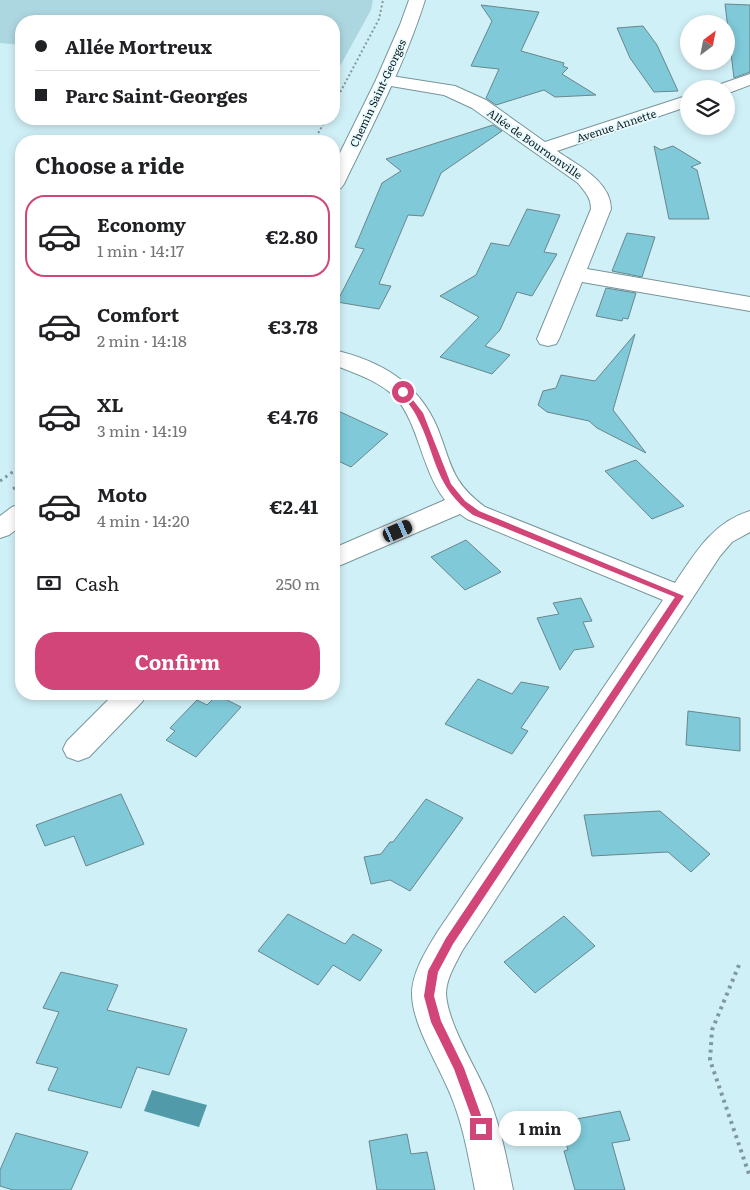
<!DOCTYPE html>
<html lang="en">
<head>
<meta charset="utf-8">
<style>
  :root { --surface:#fff; --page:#f2f2f2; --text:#202124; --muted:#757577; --line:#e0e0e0; --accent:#d14578 }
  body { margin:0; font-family:Literata,serif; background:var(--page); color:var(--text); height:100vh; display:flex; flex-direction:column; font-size:19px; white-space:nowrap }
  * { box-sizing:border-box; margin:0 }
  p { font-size:16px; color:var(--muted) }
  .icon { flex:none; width:28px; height:28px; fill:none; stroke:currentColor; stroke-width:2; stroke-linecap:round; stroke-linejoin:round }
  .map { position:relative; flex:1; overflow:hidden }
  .details { position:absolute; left:15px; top:135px; width:325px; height:565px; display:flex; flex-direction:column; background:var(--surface); border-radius:20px; box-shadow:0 2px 8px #0003 }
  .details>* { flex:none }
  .top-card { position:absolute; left:15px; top:15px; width:325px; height:110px; border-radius:20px; box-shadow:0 2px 8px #0003; display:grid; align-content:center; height:110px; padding:0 20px; background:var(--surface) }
  .needle { width:32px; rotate:32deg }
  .buttons { position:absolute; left:680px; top:15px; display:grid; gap:10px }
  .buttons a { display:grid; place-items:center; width:55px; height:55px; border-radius:50%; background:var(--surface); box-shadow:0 2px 8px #0003; font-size:25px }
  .end { position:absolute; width:22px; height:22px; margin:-11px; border:6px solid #d14578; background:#fff; box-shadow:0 0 0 2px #fff }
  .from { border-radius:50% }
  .bubble { position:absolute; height:35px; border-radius:18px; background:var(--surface); box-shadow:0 2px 8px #0003; font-size:16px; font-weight:700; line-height:35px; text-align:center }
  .car { position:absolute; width:15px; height:30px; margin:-15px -8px; border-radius:6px; box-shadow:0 0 4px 1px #0007; background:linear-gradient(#222 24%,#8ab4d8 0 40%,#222 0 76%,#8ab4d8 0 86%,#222 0) }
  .top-card b { display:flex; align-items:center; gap:18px; height:48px; font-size:19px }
  .top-card b+b { border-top:1px solid var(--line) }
  .top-card i { width:12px; height:12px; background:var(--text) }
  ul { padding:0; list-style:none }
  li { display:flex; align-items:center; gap:15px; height:82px; margin:0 10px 8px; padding:0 10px; border:2px solid transparent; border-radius:20px }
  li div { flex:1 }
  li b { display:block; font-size:19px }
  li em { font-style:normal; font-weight:700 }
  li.current { border-color:var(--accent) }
  li>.icon { width:45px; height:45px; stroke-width:1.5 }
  h2 { padding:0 20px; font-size:22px; line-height:60px }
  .pay { display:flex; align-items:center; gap:12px; height:55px; padding:0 20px; font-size:19px }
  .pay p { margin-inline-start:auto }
  .cta { display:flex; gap:10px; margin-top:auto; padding:10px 20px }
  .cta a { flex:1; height:58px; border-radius:20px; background:var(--accent); color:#fff; font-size:20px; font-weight:700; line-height:58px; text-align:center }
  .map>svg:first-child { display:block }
  .green { fill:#add7e0 }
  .water { fill:#519aa9 }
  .building { fill:#7fc9d8; stroke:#69868c }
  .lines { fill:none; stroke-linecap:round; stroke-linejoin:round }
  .minor-casing { stroke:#78959b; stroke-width:2 }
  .tertiary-casing { stroke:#78959b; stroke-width:2 }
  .path-far2 { stroke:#81989e; stroke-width:2; stroke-dasharray:2 2.5; stroke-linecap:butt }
  .path-far1 { stroke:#81989e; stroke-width:3; stroke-dasharray:2.5 4; stroke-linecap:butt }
  .path { stroke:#81989e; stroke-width:4; stroke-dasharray:3 4.5; stroke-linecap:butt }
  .minor { fill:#fff; fill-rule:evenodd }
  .tertiary { fill:#fff; fill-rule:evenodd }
  .route { fill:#d14578 }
  .labels { text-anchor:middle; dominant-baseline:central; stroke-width:4; stroke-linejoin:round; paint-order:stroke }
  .far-street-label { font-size:11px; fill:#101b1e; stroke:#e8fbff }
</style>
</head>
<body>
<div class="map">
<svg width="750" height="1190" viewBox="0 0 750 1190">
  <rect width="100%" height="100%" fill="#d0f0f7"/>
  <!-- green -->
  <path class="green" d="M0 0H373L371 10 334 77V21H21V45L0 43Z"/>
  <!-- water -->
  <path class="water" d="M152 1090 207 1105 199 1127 144 1111Z"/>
  <!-- building -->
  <path class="building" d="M725 4 750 5V72L734 78Z
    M481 5 539 12 521 51 564 63 563 66 568 68 562 74 596 95 555 97 544 90 496 105 486 98 499 69 471 66 492 21Z
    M643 26 657 45 678 91 654 92 630 58 617 28Z
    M493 125 502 131 441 173 423 216 408 215 379 284 391 286 379 309 337 302 364 249 355 247 382 183 401 171 386 159Z
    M654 146 661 150 673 146 701 163 691 167 697 170 709 219H669Z
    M527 209 560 215 544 252 557 254 532 296 517 292 500 330 485 346 510 355 492 374 440 357 479 317 440 296 476 275 491 243 509 246Z
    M627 233 655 237 642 277 612 271Z
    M606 288 636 293 628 319 623 318 622 321 596 316Z
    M635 334 613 410 646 453 597 428 589 421 547 412 538 405 543 391 556 388 561 375 595 381Z
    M334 409 388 434 351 467 334 459Z
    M636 460 684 506 652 519 605 471Z
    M466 540 501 572 465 590 431 557Z
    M581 598 592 621 583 622 594 647 574 650 560 670 537 618 559 614 553 603Z
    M478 679 512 694 521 682 549 687 521 728 528 731 512 754 445 724Z
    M217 695 241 707 196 757 166 740 175 731 170 728 197 700 207 705Z
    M688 711 740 718V751L686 745Z
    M121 794 144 844 86 866 74 836 45 846 36 825Z
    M426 799 463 818 410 891 390 880 371 884 364 857 381 854 390 842H393Z
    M660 811 710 854 691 872 668 852 592 856 584 815Z
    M288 914 345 944 353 934 382 950 360 981 333 965 318 985 258 951Z
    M564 916 595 946 535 993 504 962Z
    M61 972 118 985 107 1010 187 1029 169 1075 137 1067 121 1108 48 1090 58 1068 36 1063 59 1012 43 1008Z
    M620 1111 630 1140 612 1143 625 1190H575L564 1151 568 1150 560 1122Z
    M16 1133 88 1152 71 1190H13L0 1186V1170Z
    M407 1134 411 1154 427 1152 435 1190H377L369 1141Z"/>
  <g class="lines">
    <defs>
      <path id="minor" d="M750 74V85L726 94V89H715L718 85Z
        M385 75 455 86 486 100 545 142 689 95V106L557 151C577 165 611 181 611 209L587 269 750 297V311L582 282 559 339 556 344 548 346 540 344 537 339 591 209C591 197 585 192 578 183L472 108 444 95 379 84 376 80 379 76Z
        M334 350C380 361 418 382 437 427 452 464 450 481 485 507L675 583C695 553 713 522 750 511V532L732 542 720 556 462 951C455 965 446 979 446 994 448 1026 478 1070 490 1101 501 1129 507 1160 513 1190H475C469 1160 464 1129 453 1101 442 1070 412 1026 412 994 412 972 427 949 438 931L663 600 467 519 460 514 334 568V548L445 500C421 469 419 423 395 397 379 381 355 373 334 365Z
        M114 694H147L142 702 89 757 78 761 67 757 63 749 67 741Z"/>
      <path id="tertiary" d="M409 0H425C405 64 373 124 344 184L341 188 334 190V165L376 80 400 25Z
        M21 504V526L9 535 0 538V516L12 507Z"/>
    </defs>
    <!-- minor casing -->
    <use href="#minor" class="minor-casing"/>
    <!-- tertiary casing -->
    <use href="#tertiary" class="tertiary-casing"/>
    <!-- path-far2 -->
    <path class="path-far2" d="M334 104 379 19 383 0
      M314 141 326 119"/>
    <!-- path-far1 -->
    <path class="path-far1" d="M0 481 21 466
      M13 489 21 483"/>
    <!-- path -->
    <path class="path" d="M739 965 712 1030 710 1060 750 1177"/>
    <!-- minor -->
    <use href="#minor" class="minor"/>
    <!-- tertiary -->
    <use href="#tertiary" class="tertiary"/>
  </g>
  <!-- route -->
  <path class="route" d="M401 391H406L423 413 451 484 465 501 479 511 684 596 453 944 438 972 434 996 441 1021 464 1068 486 1129 485 1132 481 1134 477 1132 454 1069 431 1022 424 996 428 971 446 938 675 597 473 515C433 485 437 455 416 415 412 407 405 400 400 392Z"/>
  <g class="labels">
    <!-- far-street labels -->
    <g class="far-street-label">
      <text transform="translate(377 93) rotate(-65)">Chemin Saint-Georges</text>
      <text transform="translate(616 125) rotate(-18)">Avenue Annette</text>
      <text transform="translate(535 143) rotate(35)">Allée de Bournonville</text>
    </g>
  </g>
</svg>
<div class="buttons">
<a><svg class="needle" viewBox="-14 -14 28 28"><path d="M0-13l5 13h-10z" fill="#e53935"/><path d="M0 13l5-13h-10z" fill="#757577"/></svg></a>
<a><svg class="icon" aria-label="layers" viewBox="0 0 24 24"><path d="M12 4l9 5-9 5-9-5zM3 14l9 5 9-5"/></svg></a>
</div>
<i class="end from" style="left:403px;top:392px"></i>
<i class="end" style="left:481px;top:1129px"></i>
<div class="bubble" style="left:499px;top:1111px;width:82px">1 min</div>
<i class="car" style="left:398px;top:531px;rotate:66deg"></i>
<div class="top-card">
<b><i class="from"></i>Allée Mortreux</b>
<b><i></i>Parc Saint-Georges</b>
</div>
<section class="details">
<h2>Choose a ride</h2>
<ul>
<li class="current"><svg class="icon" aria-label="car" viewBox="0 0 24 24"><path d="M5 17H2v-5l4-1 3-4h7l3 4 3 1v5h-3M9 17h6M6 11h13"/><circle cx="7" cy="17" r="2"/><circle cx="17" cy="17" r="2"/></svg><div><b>Economy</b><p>1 min · 14:17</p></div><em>€2.80</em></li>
<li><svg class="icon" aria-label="car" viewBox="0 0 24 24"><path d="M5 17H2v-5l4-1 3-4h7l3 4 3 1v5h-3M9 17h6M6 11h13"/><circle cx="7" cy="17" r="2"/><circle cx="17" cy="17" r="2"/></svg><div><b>Comfort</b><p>2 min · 14:18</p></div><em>€3.78</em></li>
<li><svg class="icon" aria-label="car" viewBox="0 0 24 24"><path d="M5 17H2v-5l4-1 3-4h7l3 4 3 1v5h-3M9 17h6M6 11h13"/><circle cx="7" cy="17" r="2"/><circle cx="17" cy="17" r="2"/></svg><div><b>XL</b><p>3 min · 14:19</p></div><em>€4.76</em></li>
<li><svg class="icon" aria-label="car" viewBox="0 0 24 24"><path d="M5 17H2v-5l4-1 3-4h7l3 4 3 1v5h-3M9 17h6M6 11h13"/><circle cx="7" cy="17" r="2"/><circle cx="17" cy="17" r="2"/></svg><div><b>Moto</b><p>4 min · 14:20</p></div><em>€2.41</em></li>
</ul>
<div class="pay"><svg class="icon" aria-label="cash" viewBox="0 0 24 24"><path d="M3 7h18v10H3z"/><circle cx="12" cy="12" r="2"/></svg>Cash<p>250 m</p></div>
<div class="cta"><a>Confirm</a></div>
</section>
</div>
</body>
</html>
